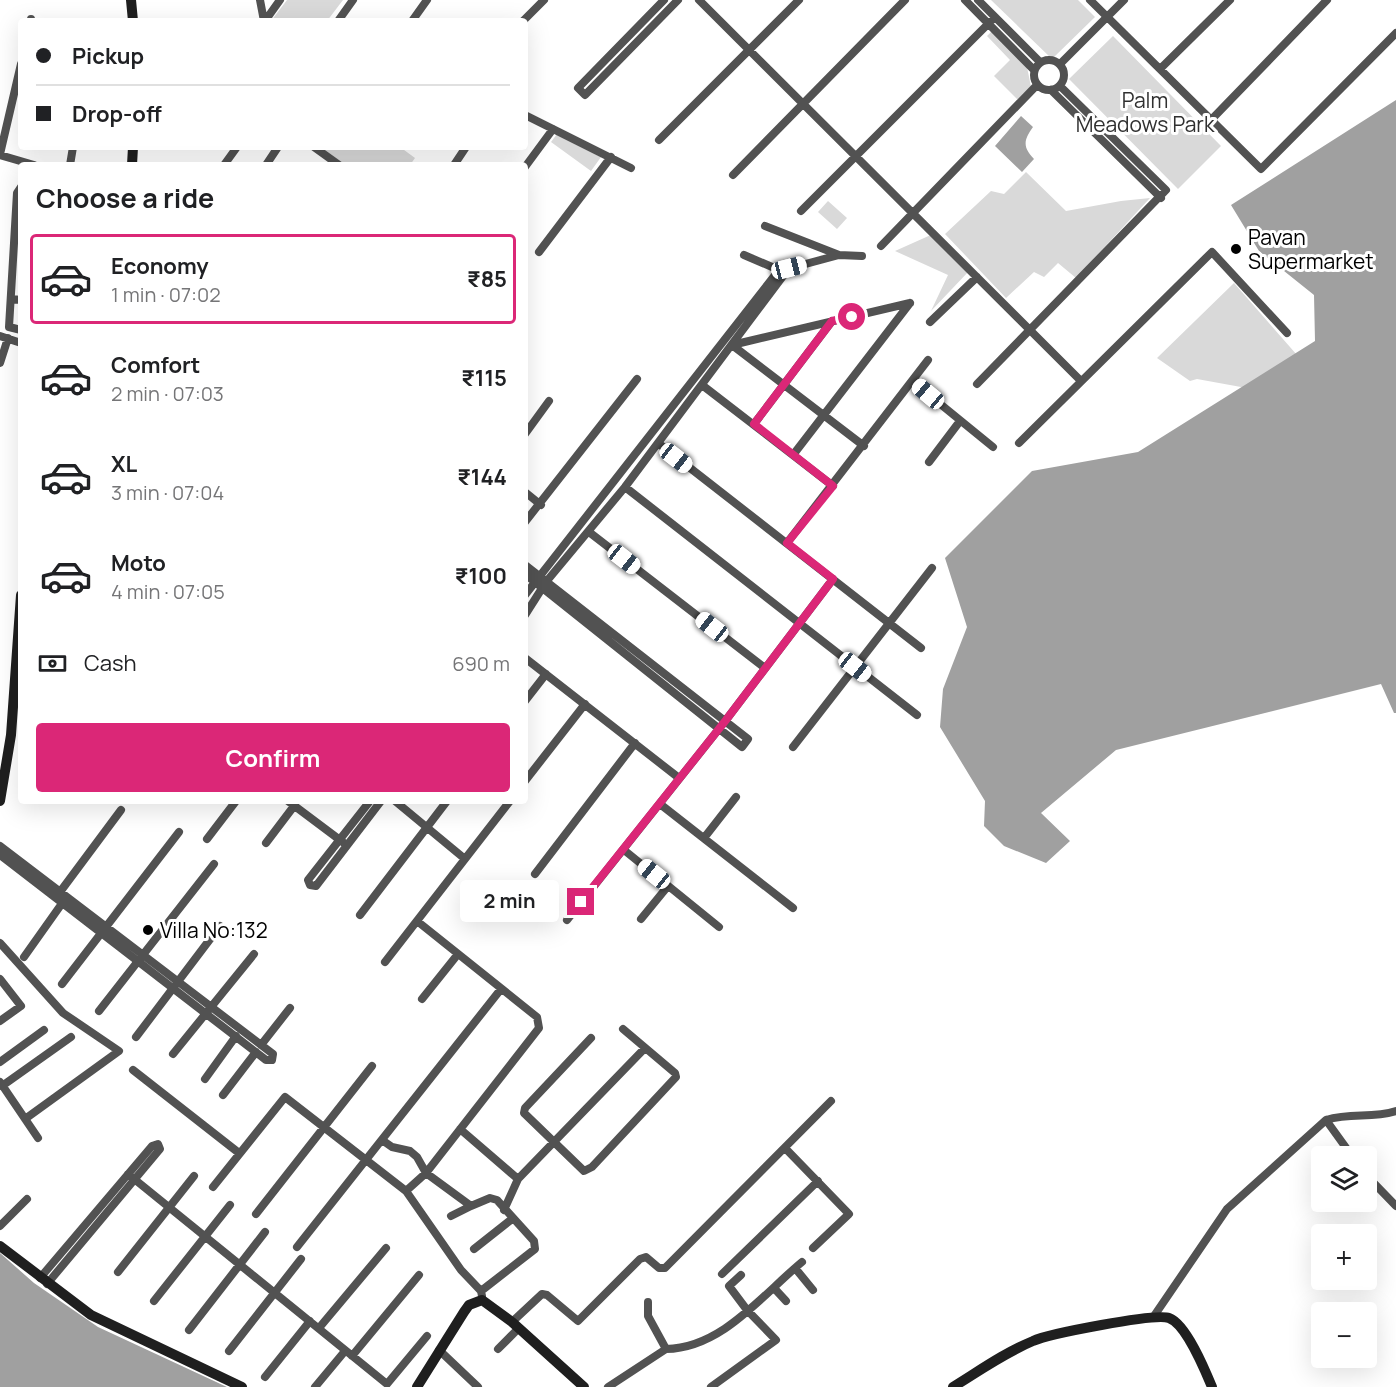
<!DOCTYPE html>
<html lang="en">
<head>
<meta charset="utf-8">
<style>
  :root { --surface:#fff; --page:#f6f6f6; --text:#202124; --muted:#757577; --line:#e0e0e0; --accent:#db2777 }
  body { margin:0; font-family:Manrope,sans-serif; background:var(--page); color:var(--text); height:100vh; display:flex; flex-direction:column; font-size:22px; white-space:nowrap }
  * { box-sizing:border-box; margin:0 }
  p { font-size:20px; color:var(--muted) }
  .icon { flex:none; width:33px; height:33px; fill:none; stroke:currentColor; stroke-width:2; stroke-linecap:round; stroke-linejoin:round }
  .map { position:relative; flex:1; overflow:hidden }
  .details { position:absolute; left:18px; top:162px; width:510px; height:642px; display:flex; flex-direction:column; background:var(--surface); border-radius:6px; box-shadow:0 6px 24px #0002 }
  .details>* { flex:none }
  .top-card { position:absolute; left:18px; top:18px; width:510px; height:132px; border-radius:6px; box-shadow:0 6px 24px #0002; display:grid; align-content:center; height:132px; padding:0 18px; background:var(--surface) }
  .fabs { position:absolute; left:1311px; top:1146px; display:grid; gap:12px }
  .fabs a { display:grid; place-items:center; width:66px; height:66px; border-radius:6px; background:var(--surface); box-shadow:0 6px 24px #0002; font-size:30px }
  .end { position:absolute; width:27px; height:27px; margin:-14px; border:8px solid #db2777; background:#fff; box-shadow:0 0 0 3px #fff }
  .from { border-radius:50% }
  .bubble { position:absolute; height:42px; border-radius:6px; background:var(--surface); box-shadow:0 6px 24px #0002; font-size:20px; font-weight:700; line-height:42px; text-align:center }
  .car { position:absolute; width:18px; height:36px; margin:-18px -9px; border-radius:8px; box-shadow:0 0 4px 2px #0007; background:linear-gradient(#fff 24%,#345 0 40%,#fff 0 76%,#345 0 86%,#fff 0) }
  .top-card b { display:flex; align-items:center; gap:21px; height:57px; font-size:22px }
  .top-card b+b { border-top:2px solid var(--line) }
  .top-card i { width:15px; height:15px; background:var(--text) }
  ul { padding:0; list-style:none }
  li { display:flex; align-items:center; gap:18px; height:90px; margin:0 12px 9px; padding:0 6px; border:3px solid transparent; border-radius:6px }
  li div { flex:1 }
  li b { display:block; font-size:22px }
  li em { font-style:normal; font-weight:700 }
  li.selected { border-color:var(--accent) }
  li>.icon { width:54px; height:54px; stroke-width:1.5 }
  h2 { padding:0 18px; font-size:27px; line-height:72px }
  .pay { display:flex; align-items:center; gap:15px; height:66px; padding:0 18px; font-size:22px }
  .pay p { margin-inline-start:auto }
  .primary-button { display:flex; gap:12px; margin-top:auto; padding:12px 18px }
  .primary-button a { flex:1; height:69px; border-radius:6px; background:var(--accent); color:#fff; font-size:24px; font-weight:700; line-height:69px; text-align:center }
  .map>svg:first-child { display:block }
  .green { fill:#d9d9d9 }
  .water { fill:#a0a0a0 }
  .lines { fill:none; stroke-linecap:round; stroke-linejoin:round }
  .street { stroke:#525252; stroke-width:8 }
  .secondary { stroke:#1f1f1f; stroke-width:10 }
  .route { stroke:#db2777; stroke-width:8 }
  .poi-dot { fill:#000; stroke:#fff; stroke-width:2 }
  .labels { text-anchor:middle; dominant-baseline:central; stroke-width:6; stroke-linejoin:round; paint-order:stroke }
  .park-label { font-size:21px; fill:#303030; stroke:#fff }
  .poi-label { font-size:21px; fill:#000; stroke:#fff; text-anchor:start }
</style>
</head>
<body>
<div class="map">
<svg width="1396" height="1387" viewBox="0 0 1396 1387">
  <rect width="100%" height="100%" fill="#fff"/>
  <!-- green -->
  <path class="green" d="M287 0H343L327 21H271Z
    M991 0H1078L1095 17 1052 59Z
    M992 31 1027 67 1031 87 1019 101 994 76 1010 60 987 36Z
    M1113 36 1221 146 1178 189 1069 79Z
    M557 134 601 157 591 171 551 142Z
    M321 147H400L415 158 410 165H345Z
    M1026 172 1066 211 1121 201 1150 198 1076 278 1058 263 1044 277 1034 272 1006 298 945 234 991 191 1004 194Z
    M828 201 847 218 837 229 818 212Z
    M933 234 970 270 931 311 948 275 895 251Z
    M1234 283 1297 355 1252 389 1197 379 1190 381 1157 358Z"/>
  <!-- water -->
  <path class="water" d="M1396 100V713H1394L1381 684 1116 750 1041 813 1070 841 1046 863 1004 846 984 826 985 801 940 727 943 689 967 627 945 558 1032 471 1138 452 1315 341 1314 295 1259 251 1231 205Z
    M1021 116 1033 127C1023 141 1023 147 1034 159L1022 172 995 146Z
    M0 1253 34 1283 98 1327 227 1387H0Z"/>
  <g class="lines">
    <!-- street -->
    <path class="street" d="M260 0 264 21
      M664 0 578 88 585 95 678 0
      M699 0 1081 381
      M965 0 1034 70
      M978 0 1040 62
      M1090 0 1261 169 1396 33
      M31 21V19
      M265 21 280 0
      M338 21 353 0
      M412 21 427 0
      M523 21 544 0
      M1034 75a15 15 0 1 1 30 0a15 15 0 1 1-30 0Z
      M1060 64 1124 0
      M1160 69 1230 0
      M1051 90 1161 198
      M525 115 631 168
      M1211 120 1327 0
      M659 140 799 0
      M314 147 339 165
      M0 154 21 64
      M0 155 34 165
      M70 165 73 147
      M224 165 237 147
      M266 165 278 147
      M454 165 466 147
      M525 167 553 129
      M733 175 905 0
      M21 187 17 193 9 327 21 330
      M801 211 995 17
      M765 226 839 255
      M881 246 1037 85
      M539 252 611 157
      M787 269 839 255 862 256
      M12 299 21 300
      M930 322 977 277
      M0 336 21 343
      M732 345 910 303
      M732 345 864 446
      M0 363 8 338
      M912 381 993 447
      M977 384 1166 190 1060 86
      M702 385 833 486
      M754 424 832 321
      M525 434 549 401
      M658 443 921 648
      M1019 443 1212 252 1287 333
      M793 455 910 303
      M929 462 960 421
      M625 487 917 715
      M525 492 541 505
      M525 522 637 379
      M589 532 765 668
      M787 543 928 360
      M525 565 748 739 742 747 525 574
      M525 595 779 270 744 255
      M525 615 546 582 625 487 789 268
      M525 658 679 778
      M525 701 546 674
      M793 747 932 568
      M525 781 585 704
      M288 801 344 843
      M370 801 308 880 310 885 316 886 381 801
      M395 801 465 859
      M660 804 793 908
      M704 838 736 797
      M207 839 236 801
      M266 843 294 806
      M0 846 273 1054 272 1060H266L0 855
      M624 850 719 927
      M535 874 635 743
      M60 892 121 810
      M360 915 447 801
      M641 919 668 886
      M567 920 726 720 833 579
      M417 921 537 1017 539 1028 426 1173 406 1191 461 1270 481 1291
      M0 943 63 1013 119 1051 25 1119
      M24 957 63 902
      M385 962 510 801
      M0 979 21 1006 0 1021
      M62 984 179 832
      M422 999 458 954
      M99 1011 214 864
      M136 1037 220 926
      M591 1038 525 1108 524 1113 584 1171 592 1167 676 1077 675 1073 623 1029
      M261 1045 290 1008
      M173 1054 254 954
      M0 1062 44 1030
      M133 1070 239 1153
      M205 1079 236 1036
      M0 1082 38 1138
      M2 1086 71 1037
      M223 1095 256 1052
      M1326 1120 1352 1156
      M460 1129 518 1179 645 1048
      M382 1140 392 1147 410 1151 417 1157 426 1173 471 1206 490 1198 497 1200 534 1241 535 1249 481 1291 482 1296
      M785 1148 849 1214 813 1248
      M128 1174 387 1384 427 1336
      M1366 1175 1396 1206
      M213 1187 285 1097 406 1191
      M504 1210 518 1179
      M256 1214 372 1066
      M451 1216 471 1206
      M0 1226 27 1199
      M297 1247 501 989
      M474 1249 512 1219
      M795 1268 813 1290
      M118 1272 194 1176
      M722 1274 818 1181
      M40 1278 152 1146 158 1144 160 1149 47 1284
      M774 1288 786 1301
      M154 1301 230 1205
      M1154 1316 1227 1209 1326 1120C1352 1112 1371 1119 1396 1111
      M512 1322 542 1294 547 1295 578 1321 640 1259 646 1257 659 1268H665L831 1101
      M319 1328 386 1248
      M189 1330 265 1232
      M498 1349 519 1328
      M666 1349C722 1348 762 1295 802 1262
      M439 1350 478 1387
      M229 1351 301 1259
      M352 1356 419 1275
      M265 1377 310 1321
      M315 1387 345 1351
      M608 1387 666 1349 648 1316V1302
      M711 1387 776 1340 747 1310 729 1286 741 1275"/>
    <!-- secondary -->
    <path class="secondary" d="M131 0 133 21
      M132 165 133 147
      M0 801 11 735 21 595
      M0 1246 91 1315 242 1387
      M417 1387 464 1312 469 1305 482 1300 512 1322 584 1387
      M953 1387C979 1371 1004 1353 1033 1341 1048 1334 1155 1313 1169 1318 1186 1324 1205 1370 1212 1387"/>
  </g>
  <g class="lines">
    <!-- route -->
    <path class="route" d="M581 902 726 720 833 579 787 543 833 486 754 424 832 321 852 317"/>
  </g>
  <!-- markers -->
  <g class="poi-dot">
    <circle cx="1236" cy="249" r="6"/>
    <circle cx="148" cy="930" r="6"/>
  </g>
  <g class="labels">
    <!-- park labels -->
    <g class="park-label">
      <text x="1145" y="100">Palm<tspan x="1145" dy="24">Meadows Park</tspan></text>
    </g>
    <!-- poi labels -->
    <g class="poi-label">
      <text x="1248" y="237">Pavan<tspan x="1248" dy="24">Supermarket</tspan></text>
      <text x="160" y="930">Villa No:132</text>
    </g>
  </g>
</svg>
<div class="fabs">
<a><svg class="icon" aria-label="layers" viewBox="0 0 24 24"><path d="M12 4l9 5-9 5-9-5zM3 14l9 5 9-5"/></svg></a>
<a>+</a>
<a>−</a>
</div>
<i class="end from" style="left:852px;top:317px"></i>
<i class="end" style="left:581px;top:902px"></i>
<div class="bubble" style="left:460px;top:880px;width:99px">2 min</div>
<i class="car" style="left:789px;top:268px;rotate:76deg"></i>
<i class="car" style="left:928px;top:394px;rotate:310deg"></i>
<i class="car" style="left:676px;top:458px;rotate:128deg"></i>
<i class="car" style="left:624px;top:559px;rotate:128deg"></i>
<i class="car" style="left:712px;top:627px;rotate:308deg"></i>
<i class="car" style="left:855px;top:667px;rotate:128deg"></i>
<i class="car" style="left:654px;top:874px;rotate:309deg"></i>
<div class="top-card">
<b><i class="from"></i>Pickup</b>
<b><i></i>Drop-off</b>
</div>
<section class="details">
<h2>Choose a ride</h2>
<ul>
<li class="selected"><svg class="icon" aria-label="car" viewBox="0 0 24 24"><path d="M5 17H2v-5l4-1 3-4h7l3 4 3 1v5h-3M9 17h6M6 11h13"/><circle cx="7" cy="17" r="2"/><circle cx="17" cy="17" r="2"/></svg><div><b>Economy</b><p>1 min · 07:02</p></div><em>₹85</em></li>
<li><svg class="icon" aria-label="car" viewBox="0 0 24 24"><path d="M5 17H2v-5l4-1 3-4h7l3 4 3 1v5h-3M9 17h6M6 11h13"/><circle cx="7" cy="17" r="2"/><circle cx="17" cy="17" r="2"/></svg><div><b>Comfort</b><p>2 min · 07:03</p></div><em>₹115</em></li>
<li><svg class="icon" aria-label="car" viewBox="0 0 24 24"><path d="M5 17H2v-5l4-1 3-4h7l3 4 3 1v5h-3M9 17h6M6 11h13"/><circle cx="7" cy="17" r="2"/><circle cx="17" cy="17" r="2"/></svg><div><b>XL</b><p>3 min · 07:04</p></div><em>₹144</em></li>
<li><svg class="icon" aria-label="car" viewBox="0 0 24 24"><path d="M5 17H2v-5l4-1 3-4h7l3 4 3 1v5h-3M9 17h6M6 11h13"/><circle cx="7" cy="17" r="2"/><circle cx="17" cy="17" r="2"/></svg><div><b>Moto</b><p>4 min · 07:05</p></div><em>₹100</em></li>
</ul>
<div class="pay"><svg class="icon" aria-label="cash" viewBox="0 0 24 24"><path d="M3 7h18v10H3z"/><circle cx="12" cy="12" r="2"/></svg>Cash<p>690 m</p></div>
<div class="primary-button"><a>Confirm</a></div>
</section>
</div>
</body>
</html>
